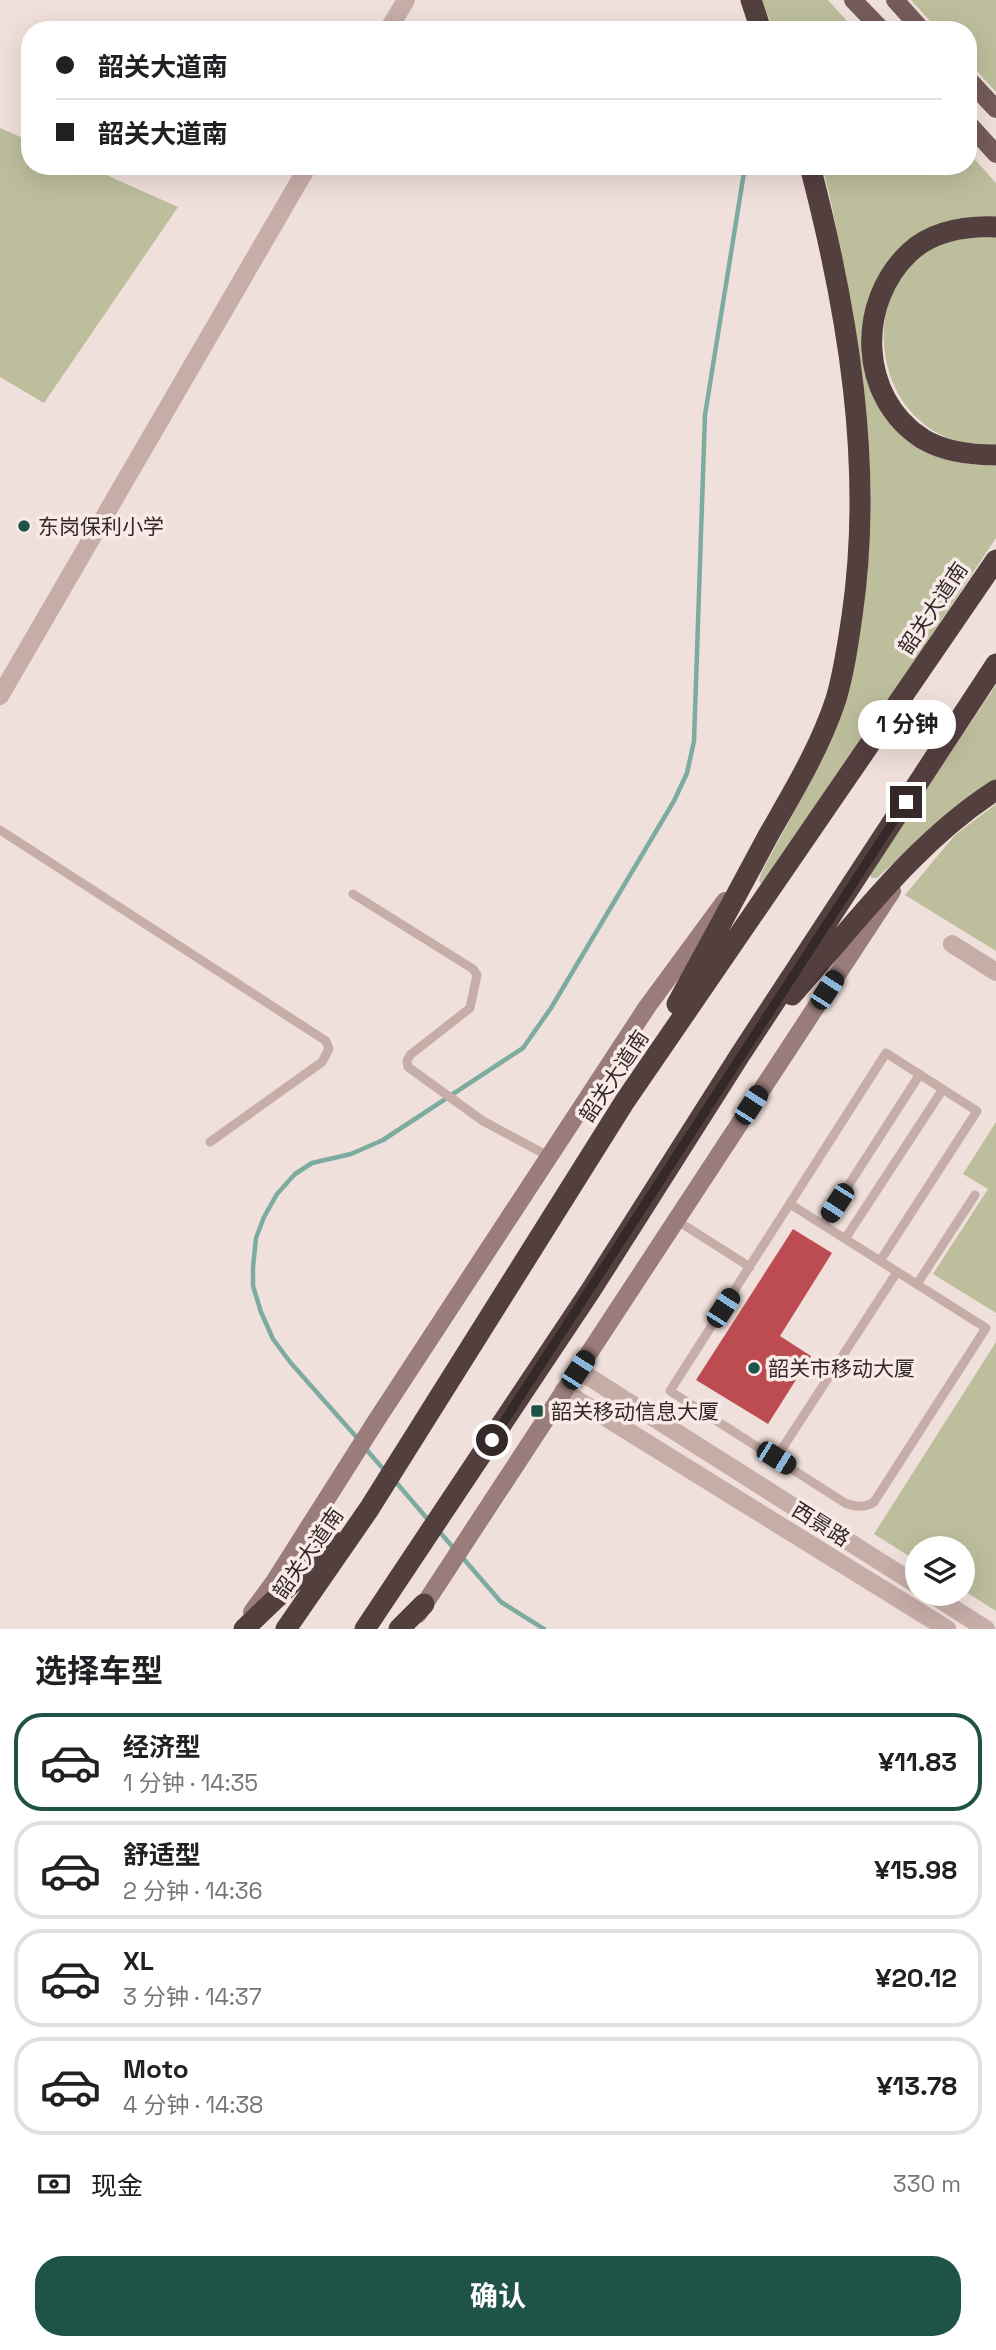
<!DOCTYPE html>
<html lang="zh">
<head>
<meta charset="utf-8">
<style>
  :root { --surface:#fff; --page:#f2f2f2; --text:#202124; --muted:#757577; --line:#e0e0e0; --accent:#205347 }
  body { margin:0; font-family:"Space Grotesk","Noto Sans SC",sans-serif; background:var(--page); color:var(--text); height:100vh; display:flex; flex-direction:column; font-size:26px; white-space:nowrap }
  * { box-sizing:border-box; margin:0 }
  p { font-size:23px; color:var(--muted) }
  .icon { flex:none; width:38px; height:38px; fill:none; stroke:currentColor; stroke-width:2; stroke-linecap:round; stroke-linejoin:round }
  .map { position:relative; height:1629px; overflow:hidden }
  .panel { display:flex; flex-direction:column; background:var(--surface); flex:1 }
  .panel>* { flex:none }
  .banner { position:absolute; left:21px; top:21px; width:956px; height:154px; border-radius:28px; box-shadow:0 7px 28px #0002; display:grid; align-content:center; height:154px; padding:0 35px; background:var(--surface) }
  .fabs { position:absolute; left:905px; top:1536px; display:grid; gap:14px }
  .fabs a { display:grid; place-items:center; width:70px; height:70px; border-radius:50%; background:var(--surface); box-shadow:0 7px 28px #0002; font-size:35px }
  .end { position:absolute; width:32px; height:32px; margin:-16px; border:9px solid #342828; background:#fff; box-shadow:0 0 0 4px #fff }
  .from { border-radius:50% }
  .bubble { position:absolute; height:49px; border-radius:24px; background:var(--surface); box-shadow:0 7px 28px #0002; font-size:23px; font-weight:700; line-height:49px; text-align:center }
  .car { position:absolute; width:21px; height:42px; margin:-21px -10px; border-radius:9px; box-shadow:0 0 5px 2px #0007; background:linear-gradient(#222 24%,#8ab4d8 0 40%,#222 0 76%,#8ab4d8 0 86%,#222 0) }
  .banner b { display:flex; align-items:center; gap:24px; height:66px; font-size:26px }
  .banner b+b { border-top:2px solid var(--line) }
  .banner i { width:18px; height:18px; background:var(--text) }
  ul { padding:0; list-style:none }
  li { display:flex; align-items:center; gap:21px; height:98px; margin:0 14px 10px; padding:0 21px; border:4px solid var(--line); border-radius:28px }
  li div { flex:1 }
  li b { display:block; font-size:26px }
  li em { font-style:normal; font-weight:700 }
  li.active { border-color:var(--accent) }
  li>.icon { width:63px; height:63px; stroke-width:1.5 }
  h2 { padding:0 35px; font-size:32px; line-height:84px }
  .pay { display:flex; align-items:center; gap:18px; height:77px; padding:0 35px; font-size:26px }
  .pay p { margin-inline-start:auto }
  .button { display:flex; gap:14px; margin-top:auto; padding:14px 35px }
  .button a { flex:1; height:80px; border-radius:28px; background:var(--accent); color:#fff; font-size:28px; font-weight:700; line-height:80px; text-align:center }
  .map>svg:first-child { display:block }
  .green { fill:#bcbe9c }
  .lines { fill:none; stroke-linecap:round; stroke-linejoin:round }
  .stream { stroke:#7cab9f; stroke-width:4.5 }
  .building { fill:#bd4c52 }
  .lane { stroke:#c7ada8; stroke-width:9 }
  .street { stroke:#c7ada8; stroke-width:18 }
  .secondary { stroke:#9a7c7a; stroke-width:18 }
  .primary { stroke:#755b5a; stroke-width:18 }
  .highway { stroke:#543f3f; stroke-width:21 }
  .route { stroke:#342828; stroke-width:9 }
  .poi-dot { fill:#205347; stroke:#f8ebe7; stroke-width:2.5 }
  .labels { text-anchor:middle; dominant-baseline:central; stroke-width:7; stroke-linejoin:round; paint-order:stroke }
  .poi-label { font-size:21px; fill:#342828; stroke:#f8ebe7; text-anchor:start }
  .street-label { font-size:21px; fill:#342828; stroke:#f8ebe7 }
</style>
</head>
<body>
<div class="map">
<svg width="996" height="1629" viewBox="0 0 996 1629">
  <rect width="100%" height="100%" fill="#f0e0db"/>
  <!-- green -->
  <path class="green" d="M761 0H828L855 30H774Z
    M911 0H996V92L968 61V30H938Z
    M0 128 30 141V166H86L178 207 44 403 0 377Z
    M968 152 996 183V217L957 219 871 296 890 422C920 456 952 465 996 466V538L768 881 761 884 759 881 761 873 822 760 868 556C873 486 862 419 853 350 845 288 839 226 822 166H968Z
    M996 237V447C977 444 956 443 939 434 872 399 863 293 928 250 947 238 974 238 996 237Z
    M996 685V782L918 841 877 878H871V871Z
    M996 804V951L905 895 955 835Z
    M996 1122V1313L933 1274 988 1189 963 1174Z
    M996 1342V1611L963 1590 962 1549H917V1561L874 1534Z"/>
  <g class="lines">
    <!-- stream -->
    <path class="stream" d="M359 1440 290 1362 273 1339 261 1312 253 1286V1267L256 1238 264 1217 277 1194 295 1174 312 1163 351 1154 383 1140 523 1048 551 1008 674 801 687 773 694 741 705 415 745 166
      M364 1447 386 1472
      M395 1481 430 1522
      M439 1531 456 1551
      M462 1557 501 1602 544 1629"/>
  </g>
  <!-- building -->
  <path class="building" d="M793 1229 832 1253 780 1336 811 1356 768 1424 696 1380Z"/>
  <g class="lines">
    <!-- lane -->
    <path class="lane" d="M0 830 326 1041 329 1049 322 1062 210 1142
      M353 894 473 969 477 975 470 1008 410 1055 407 1061 408 1067 483 1121 550 1157
      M790 1204 986 1328 874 1502C865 1508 855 1507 845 1503L670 1391 886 1053 977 1111 880 1261
      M676 1220 750 1267
      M823 1225 920 1074
      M845 1239 943 1089
      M917 1284 975 1195
      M776 1458 897 1272"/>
    <!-- street -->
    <path class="street" d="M388 30 406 0
      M0 696 308 166
      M952 944 996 972
      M578 1370 917 1585
      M563 1391 947 1629
      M931 1594 986 1629"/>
    <!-- secondary -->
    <path class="secondary" d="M252 1612 274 1582 376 1421 647 1007 725 901
      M418 1614 892 891"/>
    <!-- primary -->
    <path class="primary" d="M853 0 882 30
      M895 0 922 30
      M968 79 996 109
      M968 123 996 154"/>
    <!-- highway -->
    <path class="highway" d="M751 0 761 30
      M996 227C967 226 933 231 910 252 856 302 858 398 923 439 945 452 972 455 996 455
      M792 995C856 923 914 843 996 790
      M677 1004C708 948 738 892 768 836 793 792 820 748 836 699 844 672 848 644 852 616 874 466 848 312 810 166
      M244 1629 335 1542
      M286 1629 369 1509 625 1101 996 560
      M365 1629 591 1290 740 1055 996 664
      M399 1629 424 1604"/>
  </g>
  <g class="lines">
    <!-- route -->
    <path class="route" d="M492 1440 906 802"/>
  </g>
  <!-- markers -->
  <g class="poi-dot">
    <circle cx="24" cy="526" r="7"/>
    <circle cx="754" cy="1368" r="7"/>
    <rect x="530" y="1404" width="14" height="14" rx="3.5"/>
  </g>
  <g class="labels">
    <!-- poi labels -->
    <g class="poi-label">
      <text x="38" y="526">东岗保利小学</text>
      <text x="768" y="1368">韶关市移动大厦</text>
      <text x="551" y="1411">韶关移动信息大厦</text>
    </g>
    <!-- street labels -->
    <g class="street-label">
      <text transform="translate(933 608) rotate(-56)">韶关大道南</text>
      <text transform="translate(614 1076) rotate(-56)">韶关大道南</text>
      <text transform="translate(821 1524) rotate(32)">西景路</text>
      <text transform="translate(308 1553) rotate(-55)">韶关大道南</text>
    </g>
  </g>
</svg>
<div class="fabs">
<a><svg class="icon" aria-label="layers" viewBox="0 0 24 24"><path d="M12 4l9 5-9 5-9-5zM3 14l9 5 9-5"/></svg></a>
</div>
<i class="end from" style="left:492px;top:1440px"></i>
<i class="end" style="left:906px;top:802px"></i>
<div class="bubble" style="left:858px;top:700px;width:98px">1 分钟</div>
<i class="car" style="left:827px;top:990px;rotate:33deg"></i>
<i class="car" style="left:751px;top:1105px;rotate:33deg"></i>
<i class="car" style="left:837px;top:1203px;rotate:213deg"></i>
<i class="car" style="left:723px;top:1308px;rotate:33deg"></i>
<i class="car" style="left:578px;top:1370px;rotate:33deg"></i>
<i class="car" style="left:776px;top:1458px;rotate:122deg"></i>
<div class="banner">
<b><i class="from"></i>韶关大道南</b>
<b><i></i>韶关大道南</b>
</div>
</div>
<section class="panel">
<h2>选择车型</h2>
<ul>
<li class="active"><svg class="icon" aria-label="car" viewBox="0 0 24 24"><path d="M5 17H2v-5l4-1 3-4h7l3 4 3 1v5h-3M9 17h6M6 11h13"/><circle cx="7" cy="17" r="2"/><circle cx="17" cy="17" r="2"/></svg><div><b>经济型</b><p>1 分钟 · 14:35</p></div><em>¥11.83</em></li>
<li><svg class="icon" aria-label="car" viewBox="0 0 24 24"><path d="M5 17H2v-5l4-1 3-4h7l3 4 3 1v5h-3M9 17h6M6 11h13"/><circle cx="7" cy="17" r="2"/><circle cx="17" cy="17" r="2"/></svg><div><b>舒适型</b><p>2 分钟 · 14:36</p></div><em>¥15.98</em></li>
<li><svg class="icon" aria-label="car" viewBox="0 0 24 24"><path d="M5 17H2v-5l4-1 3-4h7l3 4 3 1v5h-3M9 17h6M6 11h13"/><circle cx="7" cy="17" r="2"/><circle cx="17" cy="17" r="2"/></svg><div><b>XL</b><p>3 分钟 · 14:37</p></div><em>¥20.12</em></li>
<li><svg class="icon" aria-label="car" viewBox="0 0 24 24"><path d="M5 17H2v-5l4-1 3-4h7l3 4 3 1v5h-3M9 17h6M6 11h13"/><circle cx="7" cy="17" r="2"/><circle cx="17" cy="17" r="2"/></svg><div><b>Moto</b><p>4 分钟 · 14:38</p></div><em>¥13.78</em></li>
</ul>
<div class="pay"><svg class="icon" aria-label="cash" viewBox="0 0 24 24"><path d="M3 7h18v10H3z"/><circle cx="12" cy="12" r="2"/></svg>现金<p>330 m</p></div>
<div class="button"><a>确认</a></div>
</section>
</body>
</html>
